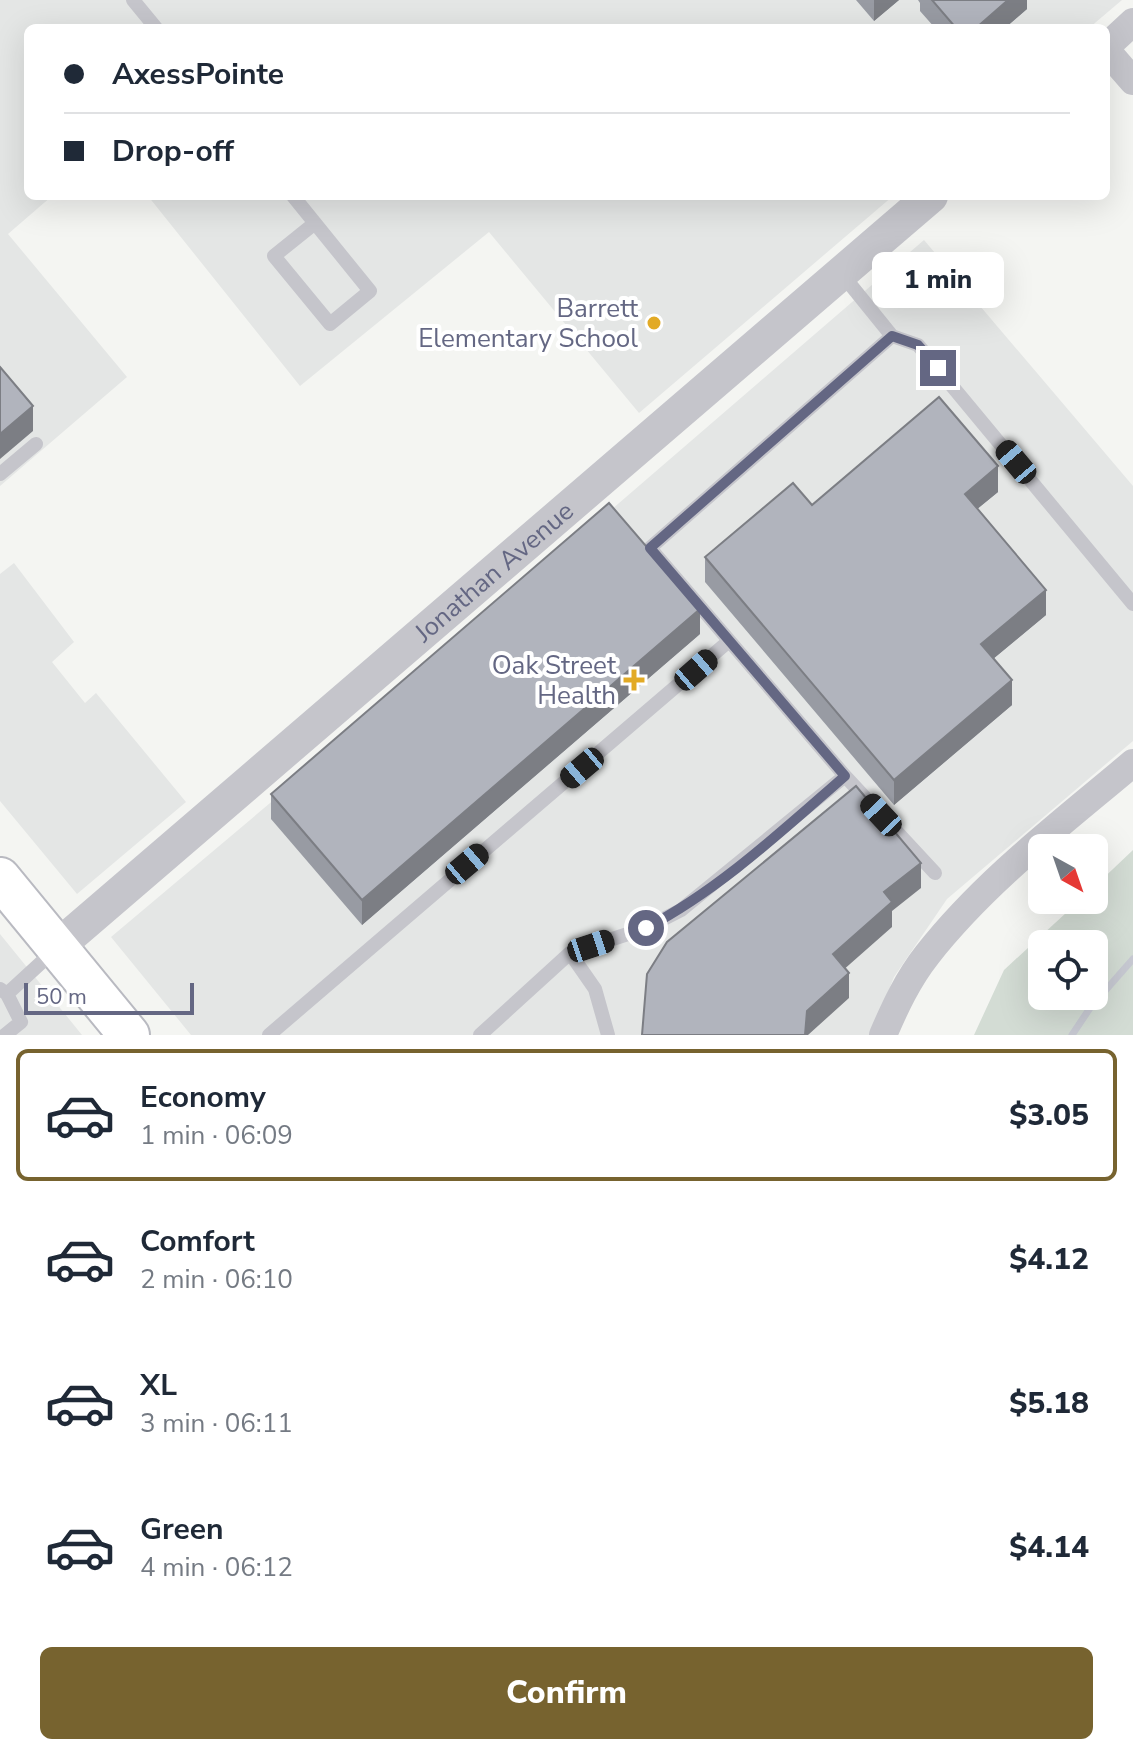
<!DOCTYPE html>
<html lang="en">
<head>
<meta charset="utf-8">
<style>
  :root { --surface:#fff; --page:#f6f6f7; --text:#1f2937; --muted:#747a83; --line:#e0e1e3; --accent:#77632f }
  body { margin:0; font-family:"Nunito Sans",sans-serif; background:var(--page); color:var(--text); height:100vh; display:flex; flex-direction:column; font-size:30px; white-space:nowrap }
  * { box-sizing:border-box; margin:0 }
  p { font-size:26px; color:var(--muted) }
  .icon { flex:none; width:44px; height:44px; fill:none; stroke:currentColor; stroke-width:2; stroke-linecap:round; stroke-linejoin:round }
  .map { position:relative; height:1035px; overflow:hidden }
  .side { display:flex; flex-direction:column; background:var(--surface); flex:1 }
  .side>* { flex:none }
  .hud { position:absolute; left:24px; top:24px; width:1086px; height:176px; border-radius:12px; box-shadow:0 8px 32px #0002; display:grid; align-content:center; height:176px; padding:0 40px; background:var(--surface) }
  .needle { width:52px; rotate:140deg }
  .tools { position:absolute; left:1028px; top:834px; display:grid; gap:16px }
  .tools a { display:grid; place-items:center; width:80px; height:80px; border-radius:12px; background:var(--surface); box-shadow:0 8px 32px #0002; font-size:40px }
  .scale { position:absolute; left:24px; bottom:20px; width:170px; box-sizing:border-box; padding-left:8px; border:4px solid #646783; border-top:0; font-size:22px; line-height:28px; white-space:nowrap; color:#646783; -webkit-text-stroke:6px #fff; paint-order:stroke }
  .end { position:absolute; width:36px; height:36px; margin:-18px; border:10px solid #646783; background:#fff; box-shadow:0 0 0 4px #fff }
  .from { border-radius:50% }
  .bubble { position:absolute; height:56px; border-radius:12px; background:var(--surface); box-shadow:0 8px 32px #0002; font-size:26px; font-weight:800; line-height:56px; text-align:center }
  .car { position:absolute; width:24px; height:48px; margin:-24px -12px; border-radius:10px; box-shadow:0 0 6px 2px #0007; background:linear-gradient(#222 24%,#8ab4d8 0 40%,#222 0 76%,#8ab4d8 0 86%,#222 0) }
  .hud b { display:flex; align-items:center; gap:28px; height:76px; font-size:30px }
  .hud b+b { border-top:2px solid var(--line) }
  .hud i { width:20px; height:20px; background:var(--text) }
  ul { padding:14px 0 0; list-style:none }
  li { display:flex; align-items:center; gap:24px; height:132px; margin:0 16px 12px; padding:0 24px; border:4px solid transparent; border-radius:12px }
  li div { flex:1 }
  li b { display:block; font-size:30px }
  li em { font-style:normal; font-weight:800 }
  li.on { border-color:var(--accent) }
  li>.icon { width:72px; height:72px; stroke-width:1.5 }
  .cta { display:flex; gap:16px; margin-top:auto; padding:16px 40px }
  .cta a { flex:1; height:92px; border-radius:12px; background:var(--accent); color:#fff; font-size:32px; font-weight:800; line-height:92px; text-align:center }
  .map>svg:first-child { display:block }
  .built { fill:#e4e6e5 }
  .green { fill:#d3dcd4; fill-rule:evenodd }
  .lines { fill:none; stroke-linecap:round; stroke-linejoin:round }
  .stream { stroke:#c7c9d2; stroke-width:7 }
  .secondary-casing { stroke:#b9bac1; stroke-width:44 }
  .service { stroke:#c5c5cb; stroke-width:14 }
  .minor { stroke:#c5c5cb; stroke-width:28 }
  .tertiary { stroke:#c5c5cb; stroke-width:34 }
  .secondary { stroke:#fff; stroke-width:40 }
  .wall { fill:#989ba3 }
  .shaded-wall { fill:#7c7e84 }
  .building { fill:#b1b4bd; stroke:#7c7e84; stroke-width:2 }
  .route { stroke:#646783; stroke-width:10 }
  .poi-dot { fill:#e2aa25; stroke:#fff; stroke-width:3 }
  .labels { text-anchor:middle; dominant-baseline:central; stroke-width:8; stroke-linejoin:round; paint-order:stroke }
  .poi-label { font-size:26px; fill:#646783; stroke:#fff; text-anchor:end }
  .street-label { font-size:26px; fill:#646783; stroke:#fff }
</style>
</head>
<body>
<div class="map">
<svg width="1133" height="1035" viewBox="0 0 1133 1035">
  <rect width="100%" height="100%" fill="#f4f5f2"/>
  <!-- built -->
  <path class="built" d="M0 0H1122L1089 28H28V196H52L8 234 127 377 0 486Z
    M148 196H893L639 413 489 232 300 386Z
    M924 240 1133 486V741L947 899 894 977 871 1035H191L111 937 320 761Z
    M14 563 74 642 52 662 85 703 96 693 186 802 77 894 0 801V574Z
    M0 934 82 1035H0Z"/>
  <!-- green -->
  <path class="green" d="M1133 850V1035H974L1004 970 1080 900H1094V887ZM1042 944H1094V996H1042Z"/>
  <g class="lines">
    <!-- stream -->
    <path class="stream" d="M1072 1035 1090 1008 1133 959"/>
    <defs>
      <path id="secondary" d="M0 878 129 1035"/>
    </defs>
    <!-- secondary casing -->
    <use href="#secondary" class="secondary-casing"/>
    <!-- service -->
    <path class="service" d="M133 0 156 28
      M293 196 370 291 330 324 274 256 315 223
      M841 273 892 336 918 345 1133 604
      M0 474 36 444
      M845 776 935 873
      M570 953 595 989 608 1035
      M0 989 7 994 21 1022 5 1035
      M7 994 57 948
      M269 1035 729 641
      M480 1035 570 953 646 928 681 910 845 776 650 548 892 336"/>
    <!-- minor -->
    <path class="minor" d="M1106 47 1133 22
      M1106 50 1133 81
      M883 1035C895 1007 908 979 927 955 985 881 1062 823 1133 763"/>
    <!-- tertiary -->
    <path class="tertiary" id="s1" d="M57 947 931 196"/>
    <!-- secondary -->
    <use href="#secondary" class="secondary"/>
  </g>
  <!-- wall -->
  <path class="wall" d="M856 0H899L874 21Z
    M918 0H1027V9L1005 28H935L920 11V3Z
    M998 492 977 509 1046 615 994 658 1012 705 894 805 705 582V557L812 505Z
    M700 634 362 925 271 819V794Z"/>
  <!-- shaded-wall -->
  <path class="shaded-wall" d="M874 0H899L874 21Z
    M1008 0H1027V9L1005 28H976Z
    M33 406V431L0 459V434Z
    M998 466V492L965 519V494Z
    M1046 590V615L981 669V644Z
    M700 609V634L362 925V900Z
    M1012 680V705L894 805V780Z
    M921 863V888L892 911V927L833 979V954L884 892Z
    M849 973V998L808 1035H805L807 1011Z"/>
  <!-- building -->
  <path class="building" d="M932 0H1008L976 28H956Z
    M0 367 33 406 0 434Z
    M939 397 998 466 965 494 1046 590 981 644 1012 680 894 780 705 557 793 483 812 505Z
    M609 503 700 609 362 900 271 794Z
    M856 786 921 863 884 892 892 902 833 954 849 973 807 1011 805 1035H642L647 974 667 942Z"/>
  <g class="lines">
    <!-- route -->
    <path class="route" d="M646 928C719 890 783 830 845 776L650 548 892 336 918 345 938 368"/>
  </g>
  <!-- markers -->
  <g class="poi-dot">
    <circle cx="654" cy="323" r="8"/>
    <path d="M630 668h8v8h8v8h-8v8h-8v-8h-8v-8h8z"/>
  </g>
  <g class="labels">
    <!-- poi labels -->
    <g class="poi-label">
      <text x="638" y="308">Barrett<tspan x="638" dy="30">Elementary School</tspan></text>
      <text x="616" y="665">Oak Street<tspan x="616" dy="30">Health</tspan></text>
    </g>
    <!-- street labels -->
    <g class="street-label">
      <text stroke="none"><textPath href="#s1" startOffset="576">Jonathan Avenue</textPath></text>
    </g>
  </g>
</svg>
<div class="tools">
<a><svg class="needle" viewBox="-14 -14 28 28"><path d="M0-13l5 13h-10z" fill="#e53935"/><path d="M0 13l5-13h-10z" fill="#747a83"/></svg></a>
<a><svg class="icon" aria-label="locate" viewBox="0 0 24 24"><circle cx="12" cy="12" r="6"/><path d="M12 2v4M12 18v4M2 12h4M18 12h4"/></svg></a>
</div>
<div class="scale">50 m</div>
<i class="end from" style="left:646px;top:928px"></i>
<i class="end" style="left:938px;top:368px"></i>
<div class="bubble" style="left:872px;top:252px;width:132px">1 min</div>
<i class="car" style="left:1016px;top:462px;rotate:320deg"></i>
<i class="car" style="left:696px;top:670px;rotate:49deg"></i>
<i class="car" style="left:582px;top:768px;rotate:230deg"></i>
<i class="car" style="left:881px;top:815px;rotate:317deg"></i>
<i class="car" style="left:467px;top:864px;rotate:50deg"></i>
<i class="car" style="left:591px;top:946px;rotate:72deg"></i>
<div class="hud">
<b><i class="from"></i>AxessPointe</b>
<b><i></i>Drop-off</b>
</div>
</div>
<section class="side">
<ul>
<li class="on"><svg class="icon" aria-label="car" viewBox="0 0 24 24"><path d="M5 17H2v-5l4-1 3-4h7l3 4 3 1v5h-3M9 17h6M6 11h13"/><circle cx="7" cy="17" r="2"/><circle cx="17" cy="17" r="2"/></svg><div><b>Economy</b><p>1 min · 06:09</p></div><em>$3.05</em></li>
<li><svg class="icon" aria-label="car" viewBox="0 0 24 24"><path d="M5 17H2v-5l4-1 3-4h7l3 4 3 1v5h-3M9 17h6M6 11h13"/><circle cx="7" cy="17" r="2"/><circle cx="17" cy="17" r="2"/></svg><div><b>Comfort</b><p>2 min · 06:10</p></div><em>$4.12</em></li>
<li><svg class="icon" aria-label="car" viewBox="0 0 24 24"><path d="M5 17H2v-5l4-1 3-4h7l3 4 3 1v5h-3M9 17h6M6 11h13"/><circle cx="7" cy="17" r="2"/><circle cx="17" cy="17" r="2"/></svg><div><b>XL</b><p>3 min · 06:11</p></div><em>$5.18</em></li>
<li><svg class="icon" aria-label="car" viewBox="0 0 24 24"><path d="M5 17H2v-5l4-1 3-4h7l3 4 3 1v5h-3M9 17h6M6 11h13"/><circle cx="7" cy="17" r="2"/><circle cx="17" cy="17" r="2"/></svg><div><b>Green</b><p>4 min · 06:12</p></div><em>$4.14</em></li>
</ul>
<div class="cta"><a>Confirm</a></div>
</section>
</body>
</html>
